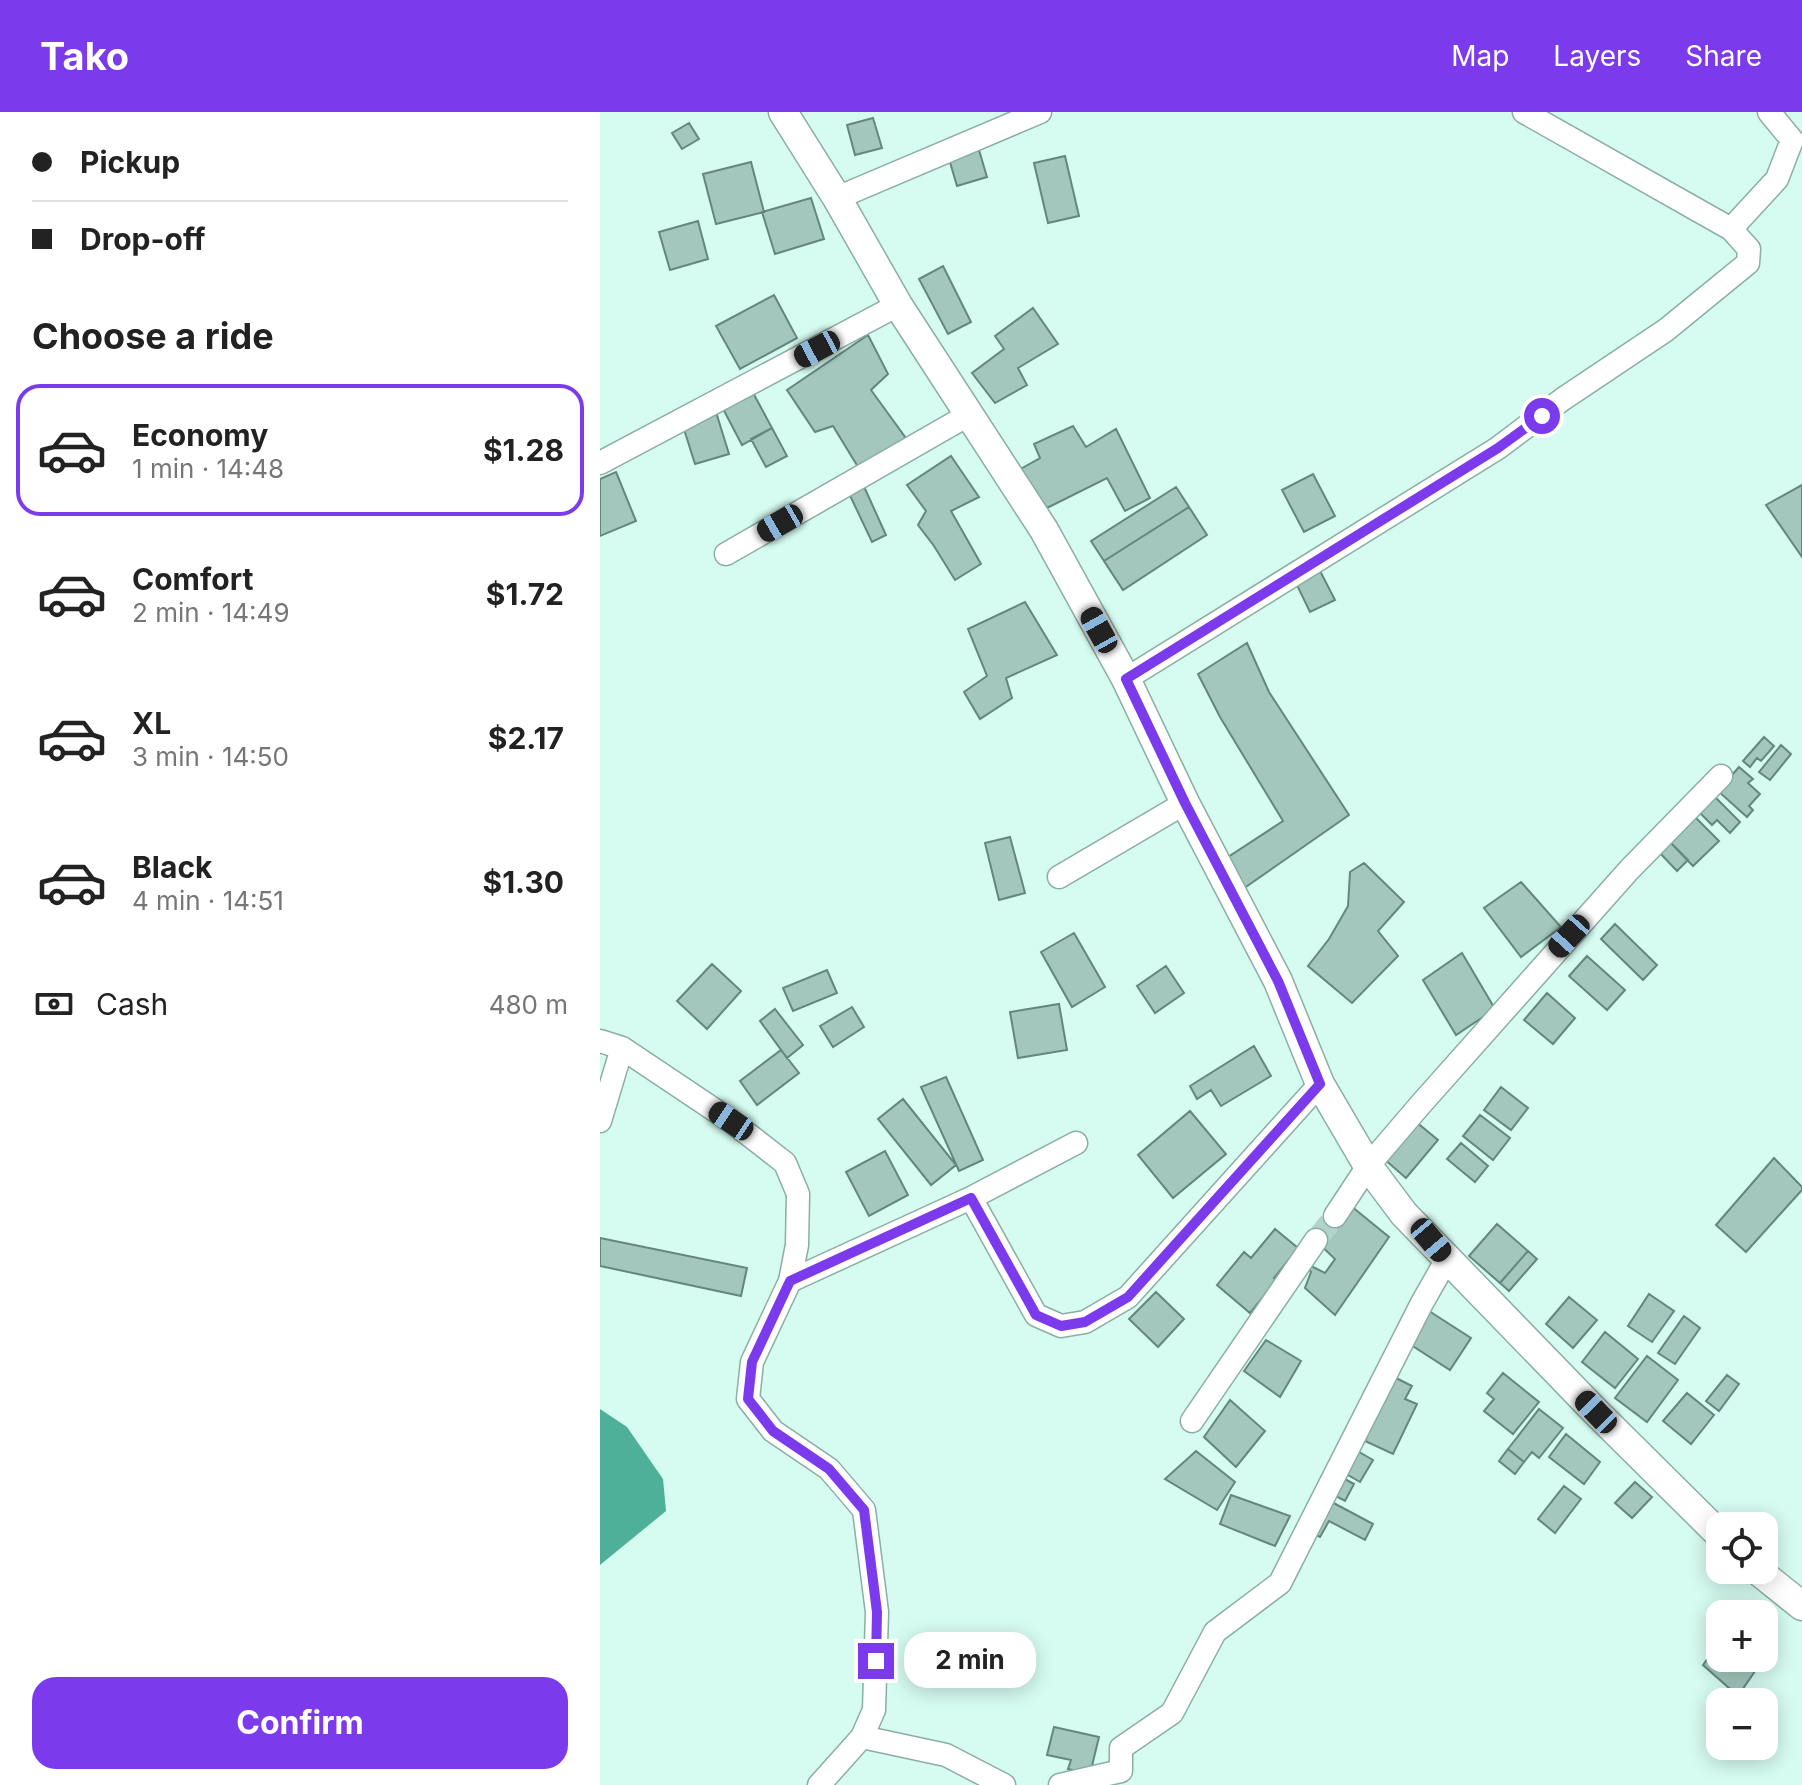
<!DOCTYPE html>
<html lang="en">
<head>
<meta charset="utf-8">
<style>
  :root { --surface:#fff; --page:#f2f2f2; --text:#222; --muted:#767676; --line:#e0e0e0; --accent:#7c3aed }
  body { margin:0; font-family:Inter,sans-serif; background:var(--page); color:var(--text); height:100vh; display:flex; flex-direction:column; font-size:30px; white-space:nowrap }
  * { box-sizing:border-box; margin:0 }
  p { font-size:26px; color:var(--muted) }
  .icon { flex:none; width:44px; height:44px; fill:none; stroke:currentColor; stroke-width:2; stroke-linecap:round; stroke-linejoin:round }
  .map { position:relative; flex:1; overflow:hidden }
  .details { display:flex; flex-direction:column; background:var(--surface); width:600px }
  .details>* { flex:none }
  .guide { display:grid; align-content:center; height:176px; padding:0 32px; background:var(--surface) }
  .tools { position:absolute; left:1106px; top:1400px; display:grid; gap:16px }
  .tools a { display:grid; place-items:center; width:72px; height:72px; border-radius:16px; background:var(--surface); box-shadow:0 4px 20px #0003; font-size:40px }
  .end { position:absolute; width:36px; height:36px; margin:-18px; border:10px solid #7c3aed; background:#fff; box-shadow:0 0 0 4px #fff }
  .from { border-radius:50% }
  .bubble { position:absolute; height:56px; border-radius:24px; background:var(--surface); box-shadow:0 4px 20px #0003; font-size:26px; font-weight:700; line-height:56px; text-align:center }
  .car { position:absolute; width:24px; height:48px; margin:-24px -12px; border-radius:10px; box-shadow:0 0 6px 2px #0007; background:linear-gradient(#222 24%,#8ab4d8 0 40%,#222 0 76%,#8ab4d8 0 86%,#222 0) }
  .guide b { display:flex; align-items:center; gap:28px; height:76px; font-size:30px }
  .guide b+b { border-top:2px solid var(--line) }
  .guide i { width:20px; height:20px; background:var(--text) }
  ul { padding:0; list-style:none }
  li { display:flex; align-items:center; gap:24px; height:132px; margin:0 16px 12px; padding:0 16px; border:4px solid transparent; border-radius:24px }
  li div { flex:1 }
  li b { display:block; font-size:30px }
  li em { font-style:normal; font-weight:700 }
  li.selected { border-color:var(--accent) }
  li>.icon { width:72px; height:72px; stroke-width:1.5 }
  h2 { padding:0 32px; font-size:36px; line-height:96px }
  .pay { display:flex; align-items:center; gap:20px; height:88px; padding:0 32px; font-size:30px }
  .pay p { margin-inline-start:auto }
  .cta { display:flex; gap:16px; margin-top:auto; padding:16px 32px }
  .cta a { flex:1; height:92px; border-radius:24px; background:var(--accent); color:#fff; font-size:32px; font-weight:700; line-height:92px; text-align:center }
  header { display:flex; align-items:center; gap:48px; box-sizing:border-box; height:112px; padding:0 40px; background:var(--accent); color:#fff }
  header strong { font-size:38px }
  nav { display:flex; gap:44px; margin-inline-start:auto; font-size:28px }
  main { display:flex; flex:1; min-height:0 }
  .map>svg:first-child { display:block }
  .water { fill:#4eb099 }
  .building { fill:#a3c7bc; stroke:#64877d; stroke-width:2 }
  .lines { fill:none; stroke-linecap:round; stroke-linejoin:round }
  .minor-tunnel { stroke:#b2d3c9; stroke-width:22; stroke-dasharray:22 11; stroke-linecap:butt }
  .minor-casing { stroke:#8baea4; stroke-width:25 }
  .tertiary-casing { stroke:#8baea4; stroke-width:31 }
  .minor { stroke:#fff; stroke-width:22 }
  .tertiary { stroke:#fff; stroke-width:28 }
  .route { stroke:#7c3aed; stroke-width:10 }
</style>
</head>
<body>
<header>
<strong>Tako</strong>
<nav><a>Map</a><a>Layers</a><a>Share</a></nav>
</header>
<main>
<section class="details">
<div class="guide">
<b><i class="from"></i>Pickup</b>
<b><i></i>Drop-off</b>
</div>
<h2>Choose a ride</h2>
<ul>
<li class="selected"><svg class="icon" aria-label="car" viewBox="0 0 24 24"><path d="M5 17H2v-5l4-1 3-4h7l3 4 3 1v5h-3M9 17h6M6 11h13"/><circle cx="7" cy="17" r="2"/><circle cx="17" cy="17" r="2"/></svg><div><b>Economy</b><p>1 min · 14:48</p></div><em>$1.28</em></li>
<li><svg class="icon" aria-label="car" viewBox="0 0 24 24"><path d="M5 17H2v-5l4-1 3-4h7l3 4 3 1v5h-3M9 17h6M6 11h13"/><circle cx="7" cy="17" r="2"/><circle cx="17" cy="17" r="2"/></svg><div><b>Comfort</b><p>2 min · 14:49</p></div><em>$1.72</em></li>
<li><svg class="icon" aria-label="car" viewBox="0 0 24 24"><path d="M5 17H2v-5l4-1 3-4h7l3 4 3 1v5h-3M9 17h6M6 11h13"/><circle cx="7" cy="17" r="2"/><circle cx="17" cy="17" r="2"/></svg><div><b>XL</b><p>3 min · 14:50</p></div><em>$2.17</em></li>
<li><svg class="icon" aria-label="car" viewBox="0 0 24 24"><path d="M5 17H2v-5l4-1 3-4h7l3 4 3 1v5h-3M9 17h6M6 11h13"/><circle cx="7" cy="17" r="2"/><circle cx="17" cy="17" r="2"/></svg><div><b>Black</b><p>4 min · 14:51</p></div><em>$1.30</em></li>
</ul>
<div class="pay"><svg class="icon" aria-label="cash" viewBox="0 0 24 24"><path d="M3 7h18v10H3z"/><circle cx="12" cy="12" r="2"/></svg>Cash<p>480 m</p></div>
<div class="cta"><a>Confirm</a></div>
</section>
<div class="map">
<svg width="1202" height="1673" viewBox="0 0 1202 1673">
  <rect width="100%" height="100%" fill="#d6fbf0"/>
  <!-- water -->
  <path class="water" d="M0 1297 27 1315 63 1367 66 1399 0 1453Z"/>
  <!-- building -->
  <path class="building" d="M273 6 282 36 255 43 247 13Z
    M89 11 99 27 82 37 72 21Z
    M379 38 387 65 357 74 349 47Z
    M465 44 479 104 448 111 434 51Z
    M151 50 164 100 116 112 103 62Z
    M211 86 224 127 175 142 162 100Z
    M98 109 108 147 70 158 59 120Z
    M343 154 371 210 348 222 319 167Z
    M174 183 197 226 140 257 116 214Z
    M433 196 458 232 418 256 427 273 395 291 372 261 404 237 395 224Z
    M268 223 288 262 271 278 308 329 258 355 233 314 215 320 187 278Z
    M151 277 172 316 142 333 121 293Z
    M116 300 129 342 95 352 82 311Z
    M473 314 486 335 516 317 550 386 525 399 507 366 447 396 417 359 440 346 434 332Z
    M172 316 187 344 166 355 151 327Z
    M351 344 379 385 351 399 381 452 355 468 334 434 318 413 326 399 307 373Z
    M16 360 36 409 0 424V367Z
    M713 362 735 404 704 420 682 378Z
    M261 368 286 423 272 430 246 375Z
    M1202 373V445L1166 393Z
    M576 375 589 395 504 449 491 429Z
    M589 395 607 423 523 478 504 449Z
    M717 453 735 488 710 500 693 465Z
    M425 490 457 543 406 566 412 586 380 607 364 580 387 564 368 517Z
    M647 531 669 580 749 703 643 777 622 749 683 709 620 605 598 562Z
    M1164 625 1174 634 1161 649 1157 646 1150 655 1143 649Z
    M1181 633 1191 642 1170 668 1159 660Z
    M1139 655 1153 667 1148 671 1160 682 1149 694 1153 698 1147 705 1118 679Z
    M1112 682 1140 710 1130 721 1117 708 1112 713 1097 698Z
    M1094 704 1119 729 1093 754 1069 729Z
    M410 725 425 781 399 788 385 731Z
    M1069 729 1088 748 1077 759 1058 739Z
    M764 751 804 790 778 819 798 844 752 891 708 854 729 827 748 794 750 760Z
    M921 770 961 815 921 845 884 796Z
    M1015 812 1057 853 1043 868 1001 827Z
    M474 821 505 875 472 895 441 840Z
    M862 841 895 897 856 923 823 868Z
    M987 844 1025 878 1007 898 969 864Z
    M112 852 141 879 107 917 77 889Z
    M566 854 584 881 555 901 537 874Z
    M227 858 237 881 193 899 183 876Z
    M947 881 975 906 953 932 924 908Z
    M459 892 467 938 418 946 410 900Z
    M252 895 264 915 233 935 220 914Z
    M175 897 203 933 187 946 160 909Z
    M654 934 671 964 621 994 611 978 597 987 590 974Z
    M181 938 199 961 157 993 140 969Z
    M346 965 383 1048 359 1059 321 975Z
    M901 975 928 996 911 1018 884 998Z
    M303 987 356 1053 331 1073 278 1007Z
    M590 999 626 1042 573 1086 538 1043Z
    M880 1003 910 1026 893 1048 863 1024Z
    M815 1009 838 1028 806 1066 784 1047Z
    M861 1031 888 1054 875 1070 847 1047Z
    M285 1039 308 1083 269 1104 246 1060Z
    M1174 1046 1202 1075V1078L1146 1140 1116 1113Z
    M751 1094 789 1125 735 1203 705 1176 711 1160 703 1150 725 1161 735 1147 711 1124 728 1100Z
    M897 1112 928 1139 900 1171 869 1144Z
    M675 1117 698 1136 674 1166 677 1168 650 1201 617 1173 644 1140 651 1146Z
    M0 1126 147 1156 141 1184 0 1154Z
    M928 1139 937 1147 909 1179 900 1171Z
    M556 1180 584 1207 558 1235 529 1207Z
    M1049 1182 1074 1199 1052 1230 1028 1214Z
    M969 1185 997 1208 973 1236 946 1212Z
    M829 1199 871 1226 850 1258 808 1231Z
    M1084 1204 1100 1216 1075 1252 1058 1241Z
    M1005 1220 1038 1247 1015 1276 982 1250Z
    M666 1228 701 1249 680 1285 644 1259Z
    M1047 1244 1078 1268 1047 1310 1015 1286Z
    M903 1261 939 1290 913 1322 884 1299 894 1287 887 1281Z
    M790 1263 812 1274 805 1287 817 1292 793 1342 765 1329Z
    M1127 1263 1139 1272 1119 1299 1106 1289Z
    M1087 1281 1114 1303 1091 1332 1063 1309Z
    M630 1288 665 1319 636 1355 604 1325Z
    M939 1297 963 1316 939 1346 932 1340 924 1350 908 1337Z
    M966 1322 1000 1350 984 1372 949 1345Z
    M754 1337 773 1348 760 1370 741 1359Z
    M908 1337 924 1350 915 1362 899 1349Z
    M596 1339 635 1370 617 1398 565 1367Z
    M739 1364 754 1372 745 1389 730 1381Z
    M1035 1370 1052 1385 1032 1406 1015 1391Z
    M964 1374 981 1387 955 1421 938 1407Z
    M631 1383 690 1404 675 1434 620 1412Z
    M728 1388 773 1412 765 1428 729 1409 720 1425 711 1421Z
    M1120 1529V1546H1164L1138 1584 1103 1553Z
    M454 1615 499 1625 490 1662 468 1657 471 1648 447 1643Z"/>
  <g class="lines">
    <!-- minor-tunnel -->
    <path class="minor-tunnel" d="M716 1128 735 1104"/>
    <defs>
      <path id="minor" d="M237 86 440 0
        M1131 117 1177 67 1192 28 1169 0
        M0 351 298 193
        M126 442 370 302
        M526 567 898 336 963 287 1066 218 1148 151 1149 137 1131 117 924 0
        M459 765 585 691
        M0 929 22 936 131 1009 185 1051 198 1082 197 1133 190 1169 152 1250 148 1287 173 1319 229 1357 264 1398 277 1500 274 1598 262 1625 219 1673
        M0 1009 22 936
        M371 1086 436 1203 461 1214 485 1210 528 1185 720 972
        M735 1104 768 1054 821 992 1029 758 1121 664
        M190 1169 371 1086 476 1031
        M592 1309 716 1128
        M262 1625 346 1643 404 1673
        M460 1673 521 1659V1636L572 1601 615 1520 680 1471 822 1191 847 1147"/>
      <path id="tertiary" d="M183 0 237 86 298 193 444 418 526 567 585 691 678 869 720 972 768 1054 804 1102 996 1300 1120 1423
        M1157 1458 1202 1494"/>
    </defs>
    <!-- minor casing -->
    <use href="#minor" class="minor-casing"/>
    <!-- tertiary casing -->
    <use href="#tertiary" class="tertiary-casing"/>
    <!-- minor -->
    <use href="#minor" class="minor"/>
    <!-- tertiary -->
    <use href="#tertiary" class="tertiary"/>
  </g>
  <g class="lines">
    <!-- route -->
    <path class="route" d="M276 1549 277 1500 264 1398 229 1357 173 1319 148 1287 152 1250 190 1169 371 1086 436 1203 461 1214 485 1210 528 1185 720 972 678 869 585 691 526 567 898 336 942 304"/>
  </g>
</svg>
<div class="tools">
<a><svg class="icon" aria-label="locate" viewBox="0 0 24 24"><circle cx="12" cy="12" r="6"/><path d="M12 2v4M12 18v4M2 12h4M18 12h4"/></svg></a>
<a>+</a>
<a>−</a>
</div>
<i class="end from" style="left:942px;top:304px"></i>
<i class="end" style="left:276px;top:1549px"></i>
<div class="bubble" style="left:304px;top:1520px;width:132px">2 min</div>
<i class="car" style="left:217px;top:237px;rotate:242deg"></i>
<i class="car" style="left:180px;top:411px;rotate:240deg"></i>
<i class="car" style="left:499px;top:518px;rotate:331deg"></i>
<i class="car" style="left:969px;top:824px;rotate:222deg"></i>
<i class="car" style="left:131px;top:1009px;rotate:304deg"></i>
<i class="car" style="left:831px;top:1128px;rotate:140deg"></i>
<i class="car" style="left:996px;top:1300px;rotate:316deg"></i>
</div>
</main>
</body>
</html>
